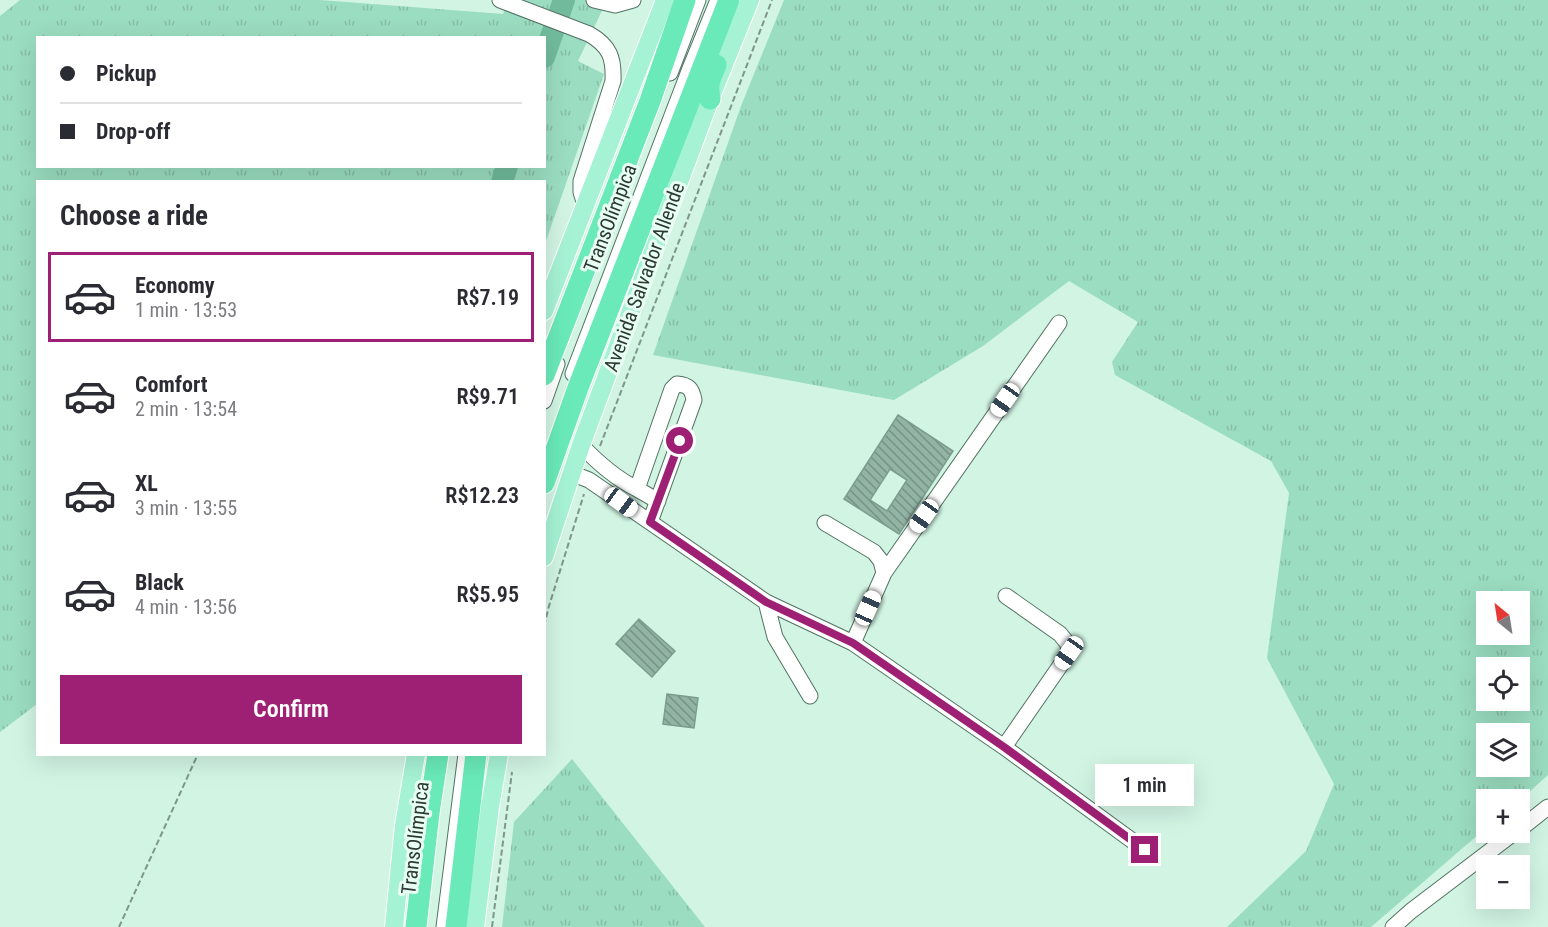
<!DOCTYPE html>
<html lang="en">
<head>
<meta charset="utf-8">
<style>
  :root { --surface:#fff; --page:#f2f2f3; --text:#2b2b33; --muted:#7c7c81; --line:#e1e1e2; --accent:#9e2074 }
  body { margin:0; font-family:"Roboto Condensed",sans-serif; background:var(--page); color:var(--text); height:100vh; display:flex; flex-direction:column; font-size:22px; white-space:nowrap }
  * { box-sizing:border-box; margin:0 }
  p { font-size:20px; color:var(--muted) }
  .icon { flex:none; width:33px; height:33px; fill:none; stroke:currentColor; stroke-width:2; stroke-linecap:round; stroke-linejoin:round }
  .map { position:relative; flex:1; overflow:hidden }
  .panel { position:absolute; left:36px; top:180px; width:510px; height:576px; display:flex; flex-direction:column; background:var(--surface); border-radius:0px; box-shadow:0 6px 24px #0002 }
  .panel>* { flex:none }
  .guide { position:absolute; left:36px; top:36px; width:510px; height:132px; border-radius:0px; box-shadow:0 6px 24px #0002; display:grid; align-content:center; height:132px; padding:0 24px; background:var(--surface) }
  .needle { width:39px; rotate:330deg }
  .controls { position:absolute; left:1476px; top:591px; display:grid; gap:12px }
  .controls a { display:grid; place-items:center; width:54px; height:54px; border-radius:0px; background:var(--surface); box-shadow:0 6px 24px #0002; font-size:30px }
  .end { position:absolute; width:27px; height:27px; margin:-14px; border:8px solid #9e2074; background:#fff; box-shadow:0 0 0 3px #fff }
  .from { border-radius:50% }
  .bubble { position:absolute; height:42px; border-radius:0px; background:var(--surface); box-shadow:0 6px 24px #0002; font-size:20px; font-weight:600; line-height:42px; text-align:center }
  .car { position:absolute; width:18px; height:36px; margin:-18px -9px; border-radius:8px; box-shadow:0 0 4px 2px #0007; background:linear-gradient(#fff 24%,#345 0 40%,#fff 0 76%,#345 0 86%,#fff 0) }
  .guide b { display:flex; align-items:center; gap:21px; height:57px; font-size:22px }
  .guide b+b { border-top:2px solid var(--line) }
  .guide i { width:15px; height:15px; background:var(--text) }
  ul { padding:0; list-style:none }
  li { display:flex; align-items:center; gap:18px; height:90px; margin:0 12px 9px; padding:0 12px; border:3px solid transparent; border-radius:0px }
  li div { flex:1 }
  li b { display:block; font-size:22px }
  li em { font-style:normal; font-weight:600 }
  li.current { border-color:var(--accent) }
  li>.icon { width:54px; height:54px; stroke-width:1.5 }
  h2 { padding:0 24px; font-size:27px; line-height:72px }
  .button { display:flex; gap:12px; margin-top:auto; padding:12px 24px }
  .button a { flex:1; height:69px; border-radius:0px; background:var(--accent); color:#fff; font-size:24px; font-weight:600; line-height:69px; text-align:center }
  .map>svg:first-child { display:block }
  .grass { fill:url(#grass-tufts); fill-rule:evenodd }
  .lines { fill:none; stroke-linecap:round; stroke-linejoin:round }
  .river { stroke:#71bb9c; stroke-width:22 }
  .building { fill:url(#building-back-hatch); stroke:#7c9d8e; stroke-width:1.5; fill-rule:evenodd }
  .minor-casing { stroke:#527264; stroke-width:17 }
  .major-casing { stroke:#fff; stroke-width:20 }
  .highway-casing { stroke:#fff; stroke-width:23 }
  .path { stroke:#7e968b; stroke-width:2; stroke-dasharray:6 3; stroke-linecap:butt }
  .minor { stroke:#fff; stroke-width:15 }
  .major { stroke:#a6f2d5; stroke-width:18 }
  .highway { stroke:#6aeab9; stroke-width:21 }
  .route { stroke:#9e2074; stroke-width:8 }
  .labels { text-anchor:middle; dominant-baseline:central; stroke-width:6; stroke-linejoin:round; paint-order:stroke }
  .street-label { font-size:20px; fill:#2c3a34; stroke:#e8fef3 }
</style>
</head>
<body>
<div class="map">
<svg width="1548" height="927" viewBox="0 0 1548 927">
  <defs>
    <pattern id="grass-tufts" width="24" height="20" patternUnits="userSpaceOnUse" patternTransform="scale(1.5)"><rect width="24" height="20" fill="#9bddc0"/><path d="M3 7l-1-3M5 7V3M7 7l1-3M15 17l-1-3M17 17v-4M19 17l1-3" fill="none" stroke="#86bea6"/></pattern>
    <pattern id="building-back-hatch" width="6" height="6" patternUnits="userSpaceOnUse" patternTransform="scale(1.5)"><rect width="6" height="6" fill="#92b4a4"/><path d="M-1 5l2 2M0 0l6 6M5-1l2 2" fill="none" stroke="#779386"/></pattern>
  </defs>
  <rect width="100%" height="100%" fill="#d1f4e3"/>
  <!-- grass -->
  <path class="grass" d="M20 0H320L503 14 508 0H607L578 61 604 74 545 244 544 182H38L37 704 0 732V16ZM38 38H544V166H38Z
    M784 0H1548V775L1520 800H1486V828L1371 927H1227L1306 851 1334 784 1267 658 1289 493 1271 461 1115 375 1112 362 1138 322 1069 281 983 346 894 400 653 355 741 106ZM1486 602H1520V634H1486ZM1486 668H1520V700H1486ZM1486 734H1520V766H1486Z
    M572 759 705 927H502L514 822Z"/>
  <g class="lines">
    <!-- river -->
    <path class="river" d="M544 57 564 0
      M502 182 507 166"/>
  </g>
  <!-- building -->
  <path class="building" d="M898 415 953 451 899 534 844 499ZM890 469 907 480 887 511 870 500Z
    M639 619 675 651 652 677 616 644Z
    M667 694 698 698 694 728 663 724Z"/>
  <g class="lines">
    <defs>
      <path id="minor" d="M500 0 589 34C610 46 614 58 613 81L581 181V192L585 205
        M594 0 615 5 633 0
        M670 73 698 0
        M573 374 691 66 718 0
        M544 401 557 364
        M581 445C598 463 615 478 637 489
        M571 473 589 480 766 602 853 643 1004 747 1145 850
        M650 522 694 400C692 389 689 385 677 384L672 389 637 489 658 501
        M825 523 874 552 881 561 884 573 853 643
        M884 573 1059 323
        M766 602 775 637 810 696
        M1004 747 1069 653 1068 644 1060 634 1006 596
        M1520 829 1548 807
        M444 927 466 754
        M1393 927 1411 911 1515 832"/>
      <path id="major" d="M544 311 665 0
        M544 557 581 445 710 99 750 0
        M394 927 404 825 416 754
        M475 927 490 807 499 754"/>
      <path id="highway" d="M710 99C707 84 710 79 716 65
        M544 375 650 101 685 0
        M544 483 579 385 729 0
        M416 927 429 813 438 754
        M456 927 476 754"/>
    </defs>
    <!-- minor casing -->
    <use href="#minor" class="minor-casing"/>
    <!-- major casing -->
    <use href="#major" class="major-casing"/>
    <!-- highway casing -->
    <use href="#highway" class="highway-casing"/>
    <!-- path -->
    <path class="path" d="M600 446 772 0
      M544 626 549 606 584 494
      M119 927 198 754
      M492 927 512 772"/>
    <!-- minor -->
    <use href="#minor" class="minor"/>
    <!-- major -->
    <use href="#major" class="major"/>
    <!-- highway -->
    <use href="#highway" class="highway"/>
  </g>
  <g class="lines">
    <!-- route -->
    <path class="route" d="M680 441 650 522 766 602 853 643 1004 747 1145 850"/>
  </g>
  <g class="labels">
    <!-- street labels -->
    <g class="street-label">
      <text transform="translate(610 218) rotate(-69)">TransOlímpica</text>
      <text transform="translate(644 277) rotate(-70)">Avenida Salvador Allende</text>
      <text transform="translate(415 838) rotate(-83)">TransOlímpica</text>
    </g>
  </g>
</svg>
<div class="controls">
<a><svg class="needle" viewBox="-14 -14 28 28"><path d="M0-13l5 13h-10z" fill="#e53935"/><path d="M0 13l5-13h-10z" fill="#7c7c81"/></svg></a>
<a><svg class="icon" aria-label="locate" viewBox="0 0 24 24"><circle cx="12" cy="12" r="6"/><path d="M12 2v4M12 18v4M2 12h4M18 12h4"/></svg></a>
<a><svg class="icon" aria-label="layers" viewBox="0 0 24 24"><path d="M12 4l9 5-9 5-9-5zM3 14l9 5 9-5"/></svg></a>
<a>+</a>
<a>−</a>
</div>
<i class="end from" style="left:680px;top:441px"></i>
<i class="end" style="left:1145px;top:850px"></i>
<div class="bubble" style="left:1095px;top:764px;width:99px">1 min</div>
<i class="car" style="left:1005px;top:400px;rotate:215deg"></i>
<i class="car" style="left:621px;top:502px;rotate:126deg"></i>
<i class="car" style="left:924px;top:516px;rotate:215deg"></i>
<i class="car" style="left:868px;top:608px;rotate:24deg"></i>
<i class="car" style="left:1069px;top:653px;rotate:215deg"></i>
<div class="guide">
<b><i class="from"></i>Pickup</b>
<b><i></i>Drop-off</b>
</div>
<section class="panel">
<h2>Choose a ride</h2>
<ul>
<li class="current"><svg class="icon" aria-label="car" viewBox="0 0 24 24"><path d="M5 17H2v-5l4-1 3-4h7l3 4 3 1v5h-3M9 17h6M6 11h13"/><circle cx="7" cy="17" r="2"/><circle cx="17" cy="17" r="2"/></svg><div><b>Economy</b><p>1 min · 13:53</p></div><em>R$7.19</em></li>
<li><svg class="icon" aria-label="car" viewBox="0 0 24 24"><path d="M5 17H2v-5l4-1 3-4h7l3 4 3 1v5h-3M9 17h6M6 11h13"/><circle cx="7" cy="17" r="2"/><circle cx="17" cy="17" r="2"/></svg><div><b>Comfort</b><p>2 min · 13:54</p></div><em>R$9.71</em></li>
<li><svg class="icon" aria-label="car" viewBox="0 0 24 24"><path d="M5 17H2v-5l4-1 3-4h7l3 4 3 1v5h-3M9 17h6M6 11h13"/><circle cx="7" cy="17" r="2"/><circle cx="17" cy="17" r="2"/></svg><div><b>XL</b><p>3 min · 13:55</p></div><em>R$12.23</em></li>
<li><svg class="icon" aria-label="car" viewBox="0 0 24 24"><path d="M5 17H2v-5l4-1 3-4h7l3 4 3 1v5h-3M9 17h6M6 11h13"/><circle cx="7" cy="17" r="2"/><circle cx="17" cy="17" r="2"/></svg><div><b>Black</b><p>4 min · 13:56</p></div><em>R$5.95</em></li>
</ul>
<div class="button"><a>Confirm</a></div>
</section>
</div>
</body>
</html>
